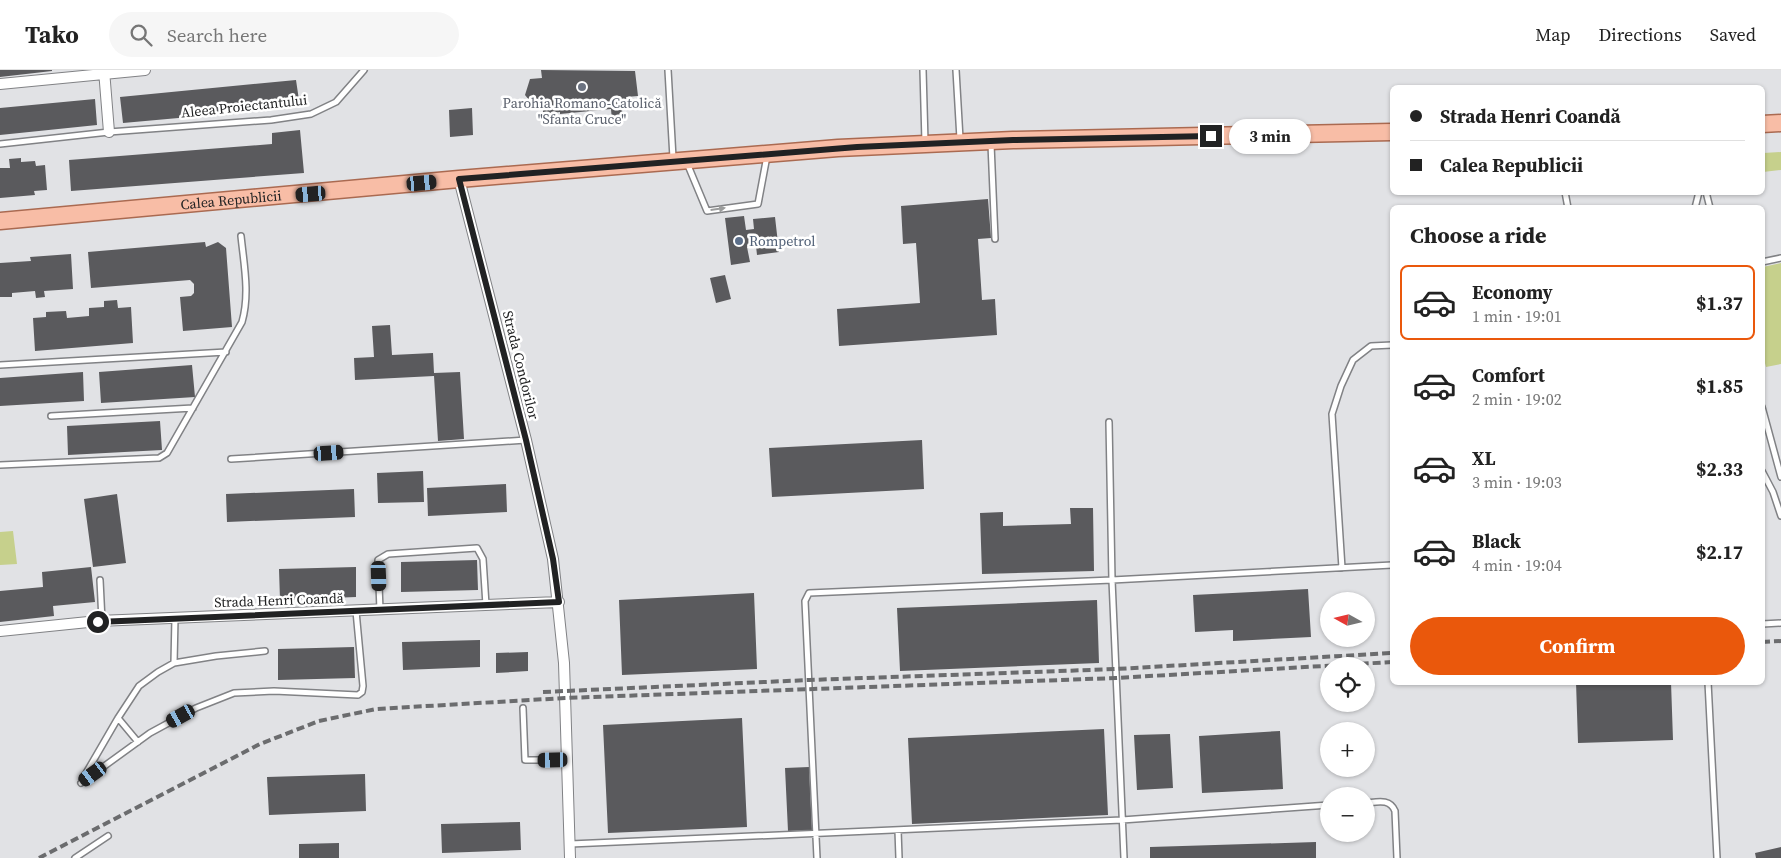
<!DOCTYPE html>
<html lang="en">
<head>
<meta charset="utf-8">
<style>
  :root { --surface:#fff; --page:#f6f6f6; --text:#222; --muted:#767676; --line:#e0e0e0; --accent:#ea580c }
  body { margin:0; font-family:"Source Serif 4",serif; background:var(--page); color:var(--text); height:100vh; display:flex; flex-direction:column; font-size:19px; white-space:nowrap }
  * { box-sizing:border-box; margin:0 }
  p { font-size:16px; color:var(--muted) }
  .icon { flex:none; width:28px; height:28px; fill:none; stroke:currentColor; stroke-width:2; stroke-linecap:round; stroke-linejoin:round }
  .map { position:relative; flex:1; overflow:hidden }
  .side { position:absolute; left:1390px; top:135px; width:375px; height:480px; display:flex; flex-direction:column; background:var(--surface); border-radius:8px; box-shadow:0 1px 4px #0004 }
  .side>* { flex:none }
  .guide { position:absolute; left:1390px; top:15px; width:375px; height:110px; border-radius:8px; box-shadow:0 1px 4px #0004; display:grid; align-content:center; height:110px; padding:0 20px; background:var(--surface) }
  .needle { width:32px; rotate:278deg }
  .buttons { position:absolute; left:1320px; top:522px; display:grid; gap:10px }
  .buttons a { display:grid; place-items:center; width:55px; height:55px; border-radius:50%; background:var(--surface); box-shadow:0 1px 4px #0004; font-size:25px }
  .end { position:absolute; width:22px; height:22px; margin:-11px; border:6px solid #212223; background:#fff; box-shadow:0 0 0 2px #fff }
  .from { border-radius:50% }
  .bubble { position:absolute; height:35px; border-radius:18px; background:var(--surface); box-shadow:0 1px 4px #0004; font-size:16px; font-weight:700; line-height:35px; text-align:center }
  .car { position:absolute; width:15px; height:30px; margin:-15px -8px; border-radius:6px; box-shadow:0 0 4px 1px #0007; background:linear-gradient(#222 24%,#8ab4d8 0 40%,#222 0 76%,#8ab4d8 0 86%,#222 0) }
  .guide b { display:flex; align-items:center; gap:18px; height:48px; font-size:19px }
  .guide b+b { border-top:1px solid var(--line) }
  .guide i { width:12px; height:12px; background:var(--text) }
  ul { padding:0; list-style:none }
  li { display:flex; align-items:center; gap:15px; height:75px; margin:0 10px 8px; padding:0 10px; border:2px solid transparent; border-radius:8px }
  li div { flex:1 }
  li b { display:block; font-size:19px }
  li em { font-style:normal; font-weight:700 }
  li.selected { border-color:var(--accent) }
  li>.icon { width:45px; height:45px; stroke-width:1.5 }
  h2 { padding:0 20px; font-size:22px; line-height:60px }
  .action { display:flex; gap:10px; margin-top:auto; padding:10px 20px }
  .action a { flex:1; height:58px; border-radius:30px; background:var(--accent); color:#fff; font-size:20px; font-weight:700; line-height:58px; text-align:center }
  header { display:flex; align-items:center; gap:30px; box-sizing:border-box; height:70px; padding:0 25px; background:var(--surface); border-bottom:1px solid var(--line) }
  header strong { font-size:24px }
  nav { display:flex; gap:28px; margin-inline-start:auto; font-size:18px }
  .search { width:350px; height:45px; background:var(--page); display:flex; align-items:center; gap:12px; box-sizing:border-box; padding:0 18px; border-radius:28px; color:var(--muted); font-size:19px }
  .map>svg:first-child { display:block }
  .green { fill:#c6d08c }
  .building { fill:#5a5a5d }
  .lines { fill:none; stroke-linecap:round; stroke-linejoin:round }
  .lane-casing { stroke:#818285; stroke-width:8 }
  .street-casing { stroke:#818285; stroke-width:12 }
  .primary-casing { stroke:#aa6a51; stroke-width:19 }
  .lane { stroke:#fff; stroke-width:5 }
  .street { stroke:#fff; stroke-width:10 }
  .primary { stroke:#f8bda6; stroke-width:16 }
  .rail { stroke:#6b6c6e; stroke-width:4; stroke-dasharray:8 4; stroke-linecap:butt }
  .oneway { fill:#9b9c9c }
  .route { stroke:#212223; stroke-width:6 }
  .worship-dot { fill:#6b7280; stroke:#fff; stroke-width:2 }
  .service-dot { fill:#5c6f8a; stroke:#fff; stroke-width:2 }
  .labels { text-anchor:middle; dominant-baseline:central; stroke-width:5; stroke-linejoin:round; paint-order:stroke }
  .worship-label { font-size:14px; fill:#5b616d; stroke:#fff }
  .street-label { font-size:14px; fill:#212223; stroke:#fff }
  .service-label { font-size:14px; fill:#4e5e75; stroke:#fff; text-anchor:start }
</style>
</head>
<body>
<header>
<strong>Tako</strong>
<div class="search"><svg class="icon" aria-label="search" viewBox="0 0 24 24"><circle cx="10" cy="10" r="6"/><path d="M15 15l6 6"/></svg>Search here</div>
<nav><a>Map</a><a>Directions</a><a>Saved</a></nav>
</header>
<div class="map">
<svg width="1781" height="788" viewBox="0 0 1781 788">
  <rect width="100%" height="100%" fill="#e1e2e5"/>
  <!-- green -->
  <path class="green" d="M1781 82V100L1763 102V83Z
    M1781 193V294L1766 297 1762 282 1763 197Z
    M13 461 17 494 0 495V462Z"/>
  <!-- building -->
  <path class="building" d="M0 0H52V1L0 7Z
    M541 0 635 1 638 26 626 27 627 37 622 38 623 50 612 51 611 39 560 44V42L543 44V34L533 35 525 25 530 9 542 8Z
    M296 10 300 37 123 53 120 27Z
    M95 29 97 55 0 65V38Z
    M472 38 473 65 450 67 449 40Z
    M300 60 304 103 71 121 69 90 272 74V63Z
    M21 88V92L35 91 36 96 45 95 47 120 34 121 35 125 0 128V98H10L9 89Z
    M988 129 991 168 978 169 982 230 995 229 997 265 839 276 837 239 920 233 916 173 903 174 901 136Z
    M744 146 746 160 754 159 753 149 775 147 779 182 757 185 756 176 747 177 750 192 731 195 725 148Z
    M205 172 206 177 218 172 226 178 232 257 183 261 180 227 191 226 194 223V214L190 210 91 218 88 182Z
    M71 184 73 219 44 221 45 227 36 228 35 221 12 223V227H0V193L31 191 30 187Z
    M725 205 731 229 716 233 710 208Z
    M117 230 118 238 131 237 133 273 35 281 33 248 46 247V242L66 241 67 248 89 246V238L104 237V231Z
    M390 255 392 285 433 283 434 303 460 302 464 369 438 371 434 306 355 310 354 288 374 287 372 256Z
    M192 295 195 327 101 333 99 302Z
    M83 302 84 331 0 336V308Z
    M160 351 162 380 68 385 67 356Z
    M922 370 924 419 772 427 769 378Z
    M423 401 424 432 378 433 377 403Z
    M506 414 507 442 428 446 427 418Z
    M354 419 355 447 227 452 226 424Z
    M117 424 126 493 93 497 84 429Z
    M1070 438H1093L1094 501 982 504 980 443 1003 442V456L1071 454Z
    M477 490 478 520 401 522V492Z
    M91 497 95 532 53 536 54 546 0 552V521L43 517 42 502Z
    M356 497V527L280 530 279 499Z
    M1308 519 1311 567 1233 571V560L1195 562 1193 525Z
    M754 523 757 599 622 605 619 530Z
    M1097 530 1099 593 900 601 897 538Z
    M480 570V597L403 600 402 572Z
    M354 577 355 608 278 610V579Z
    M528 582V601L496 603V583Z
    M1576 612H1671L1673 670 1578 673Z
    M742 648 747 757 608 763 603 655Z
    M1104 659 1108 745 912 754 908 668Z
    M1280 661 1283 719 1202 723 1199 666Z
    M1170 664 1173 718 1137 720 1134 665Z
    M809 697 812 760 788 761 785 698Z
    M365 704 366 741 269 745 267 707Z
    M520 752 521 780 442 783 441 754Z
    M1316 772V788H1150V777Z
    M339 773V788H299V774Z
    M1781 777V788H1756L1755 783Z"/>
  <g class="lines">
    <defs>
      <path id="lane" d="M668 0 673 88
        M923 0 925 72
        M956 0 960 69
        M0 74 109 62 271 50 311 44 336 32 364 0
        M991 74 995 169
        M687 93 707 141 758 134 767 86
        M1565 122 1568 138
        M1706 122 1710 138
        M1695 138 1699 122
        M1762 192 1781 188
        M0 295 226 282
        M1762 337 1781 407
        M51 346 193 338
        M1109 352 1112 510 1124 788
        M231 389 526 370
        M0 395 159 388 167 383 242 252C250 224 244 195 241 166
        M1762 401 1773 422 1781 446
        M1342 498 1332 344 1341 316 1353 290 1371 276 1392 275
        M100 510 102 551
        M380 540 378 490 388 484 477 478 483 489 486 535
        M1762 554 1781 553
        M174 593 216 586 265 581
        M1708 612 1717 788
        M523 638 525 690H567
        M118 648 138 672
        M82 710 118 648 139 616 158 602 174 593 175 548
        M81 713 150 663 196 638 234 623 274 621 358 625 362 622 363 616 356 541
        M1366 733C1377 732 1390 728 1395 741L1397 788
        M898 760 899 788
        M570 774 1122 750 1329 735
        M75 788 108 766
        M817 788 805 531 809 523 1112 510 1392 495"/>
      <path id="street" d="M104 0 109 62
        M0 14 145 0
        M459 109 526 370 553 489 564 593 570 788
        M0 561 98 551 559 532"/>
      <g id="primary">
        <path d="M1762 54 1781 53"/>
        <path id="s1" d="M0 151 459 109 838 78 1013 70 1392 62"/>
      </g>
    </defs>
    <!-- lane casing -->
    <use href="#lane" class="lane-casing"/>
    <!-- street casing -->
    <use href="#street" class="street-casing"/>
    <!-- primary casing -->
    <use href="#primary" class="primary-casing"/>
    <!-- lane -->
    <use href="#lane" class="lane"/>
    <!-- street -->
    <use href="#street" class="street"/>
    <!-- primary -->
    <use href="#primary" class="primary"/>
    <!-- rail -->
    <path class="rail" d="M1762 572 1781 571
      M543 622 809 610 1116 599 1392 583
      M39 788 260 674 319 651 376 639 565 628 1116 608 1392 592"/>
  </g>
  <!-- one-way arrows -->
  <defs><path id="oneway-solid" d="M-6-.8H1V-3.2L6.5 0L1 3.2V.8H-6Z" transform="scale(1.25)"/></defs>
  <use class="oneway" href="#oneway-solid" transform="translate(718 139) rotate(-8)"/>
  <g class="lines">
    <!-- route -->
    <path class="route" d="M98 552 559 532 553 489 526 370 459 109 857 77 1013 70 1211 66"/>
  </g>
  <!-- markers -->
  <circle class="worship-dot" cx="582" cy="17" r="5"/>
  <circle class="service-dot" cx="739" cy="171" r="5"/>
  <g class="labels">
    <!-- worship labels -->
    <g class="worship-label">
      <text x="582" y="33">Parohia Romano-Catolică<tspan x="582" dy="16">"Sfanta Cruce"</tspan></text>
    </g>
    <!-- street labels -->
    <g class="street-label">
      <text transform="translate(244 36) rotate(-6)">Aleea Proiectantului</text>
      <text stroke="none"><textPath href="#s1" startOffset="232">Calea Republicii</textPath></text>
      <text transform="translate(521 295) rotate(76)">Strada Condorilor</text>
      <text transform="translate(279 530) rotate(-2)">Strada Henri Coandă</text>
    </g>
    <!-- service labels -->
    <g class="service-label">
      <text x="749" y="171">Rompetrol</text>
    </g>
  </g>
</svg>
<div class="buttons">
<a><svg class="needle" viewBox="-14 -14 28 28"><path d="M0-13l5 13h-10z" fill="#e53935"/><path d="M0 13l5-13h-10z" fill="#767676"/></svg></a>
<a><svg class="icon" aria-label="locate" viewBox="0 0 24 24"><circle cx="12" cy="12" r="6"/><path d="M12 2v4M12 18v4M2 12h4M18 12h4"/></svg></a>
<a>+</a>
<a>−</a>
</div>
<i class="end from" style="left:98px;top:552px"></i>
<i class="end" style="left:1211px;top:66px"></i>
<div class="bubble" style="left:1229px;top:49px;width:82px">3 min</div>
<i class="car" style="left:422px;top:113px;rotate:85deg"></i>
<i class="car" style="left:311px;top:124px;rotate:265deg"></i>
<i class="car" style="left:329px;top:383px;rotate:86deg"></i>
<i class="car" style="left:379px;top:506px;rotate:178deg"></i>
<i class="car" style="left:181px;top:646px;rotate:241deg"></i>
<i class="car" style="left:553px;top:690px;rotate:269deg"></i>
<i class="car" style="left:93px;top:704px;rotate:234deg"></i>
<div class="guide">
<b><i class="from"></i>Strada Henri Coandă</b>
<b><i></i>Calea Republicii</b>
</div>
<section class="side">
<h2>Choose a ride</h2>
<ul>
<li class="selected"><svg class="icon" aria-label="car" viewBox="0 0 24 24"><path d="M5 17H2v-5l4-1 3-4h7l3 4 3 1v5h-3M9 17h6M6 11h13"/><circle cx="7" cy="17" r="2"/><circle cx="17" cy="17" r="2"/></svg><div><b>Economy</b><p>1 min · 19:01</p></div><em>$1.37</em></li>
<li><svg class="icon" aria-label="car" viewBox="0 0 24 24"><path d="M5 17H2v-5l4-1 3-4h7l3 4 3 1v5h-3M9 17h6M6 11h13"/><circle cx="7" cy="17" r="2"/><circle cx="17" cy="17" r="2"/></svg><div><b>Comfort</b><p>2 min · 19:02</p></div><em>$1.85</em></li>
<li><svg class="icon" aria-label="car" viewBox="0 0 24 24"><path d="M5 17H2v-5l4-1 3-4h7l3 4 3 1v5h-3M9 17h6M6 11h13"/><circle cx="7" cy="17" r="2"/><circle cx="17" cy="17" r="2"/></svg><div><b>XL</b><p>3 min · 19:03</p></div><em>$2.33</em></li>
<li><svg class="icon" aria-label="car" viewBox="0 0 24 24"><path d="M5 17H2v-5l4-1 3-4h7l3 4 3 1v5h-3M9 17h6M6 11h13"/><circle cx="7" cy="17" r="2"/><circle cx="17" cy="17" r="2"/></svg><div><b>Black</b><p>4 min · 19:04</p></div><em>$2.17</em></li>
</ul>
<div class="action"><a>Confirm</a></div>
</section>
</div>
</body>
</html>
